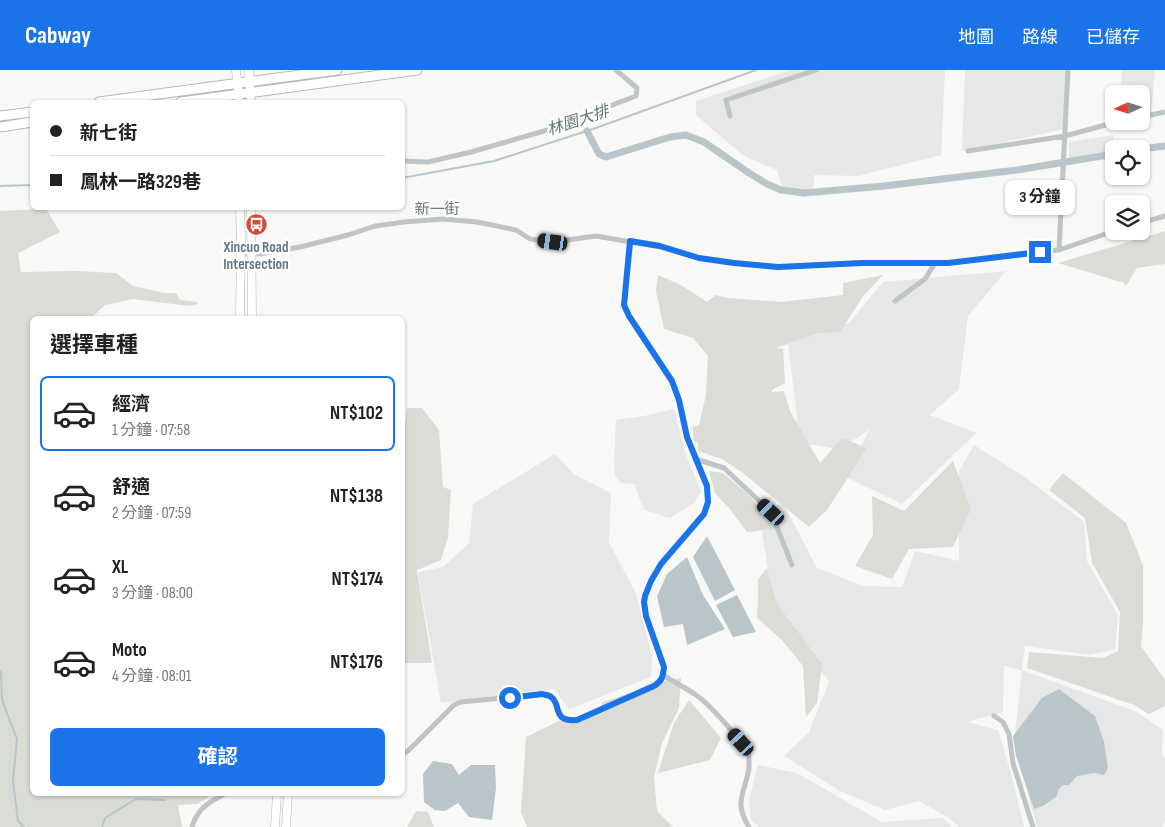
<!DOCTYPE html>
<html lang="zh-TW">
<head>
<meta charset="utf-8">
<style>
  :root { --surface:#fff; --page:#f2f2f2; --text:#222; --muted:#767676; --line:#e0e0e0; --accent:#1a73e8 }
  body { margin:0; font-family:"Sofia Sans Condensed","Noto Sans TC",sans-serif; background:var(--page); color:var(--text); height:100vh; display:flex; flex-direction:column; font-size:19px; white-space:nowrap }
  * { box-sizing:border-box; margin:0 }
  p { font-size:16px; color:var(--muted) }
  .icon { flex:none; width:28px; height:28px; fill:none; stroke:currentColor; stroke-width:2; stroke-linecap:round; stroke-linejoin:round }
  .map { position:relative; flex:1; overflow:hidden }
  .drawer { position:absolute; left:30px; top:246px; width:375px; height:480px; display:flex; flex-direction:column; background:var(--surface); border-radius:8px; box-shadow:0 1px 4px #0004 }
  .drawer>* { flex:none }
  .banner { position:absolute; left:30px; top:30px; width:375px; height:110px; border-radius:8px; box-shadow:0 1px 4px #0004; display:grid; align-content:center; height:110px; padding:0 20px; background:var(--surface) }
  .needle { width:32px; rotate:266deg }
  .fabs { position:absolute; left:1105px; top:15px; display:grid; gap:10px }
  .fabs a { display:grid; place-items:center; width:45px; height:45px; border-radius:8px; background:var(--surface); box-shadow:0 1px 4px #0004; font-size:25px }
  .end { position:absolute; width:22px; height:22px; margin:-11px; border:6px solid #1a73e8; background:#fff; box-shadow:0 0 0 2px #fff }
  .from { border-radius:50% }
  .bubble { position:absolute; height:35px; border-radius:8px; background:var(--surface); box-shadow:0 1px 4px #0004; font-size:16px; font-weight:700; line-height:35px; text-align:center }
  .car { position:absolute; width:15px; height:30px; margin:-15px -8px; border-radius:6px; box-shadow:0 0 4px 1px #0007; background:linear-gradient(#222 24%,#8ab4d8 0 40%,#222 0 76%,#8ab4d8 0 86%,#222 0) }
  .banner b { display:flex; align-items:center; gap:18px; height:48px; font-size:19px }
  .banner b+b { border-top:1px solid var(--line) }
  .banner i { width:12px; height:12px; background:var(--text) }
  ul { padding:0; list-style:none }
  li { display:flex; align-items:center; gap:15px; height:75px; margin:0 10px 8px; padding:0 10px; border:2px solid transparent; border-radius:8px }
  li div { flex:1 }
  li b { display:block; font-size:19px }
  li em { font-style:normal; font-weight:700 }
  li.current { border-color:var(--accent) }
  li>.icon { width:45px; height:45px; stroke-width:1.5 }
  h2 { padding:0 20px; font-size:22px; line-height:60px }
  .primary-button { display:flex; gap:10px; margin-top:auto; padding:10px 20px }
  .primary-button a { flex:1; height:58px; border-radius:8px; background:var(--accent); color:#fff; font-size:20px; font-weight:700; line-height:58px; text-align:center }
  header { display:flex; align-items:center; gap:30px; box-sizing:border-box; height:70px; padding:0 25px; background:var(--accent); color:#fff }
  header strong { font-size:24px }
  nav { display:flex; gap:28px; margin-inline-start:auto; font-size:18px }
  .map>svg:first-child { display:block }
  .built { fill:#e6e8e7 }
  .green { fill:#d9ddd5 }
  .water { fill:#b9c5c9 }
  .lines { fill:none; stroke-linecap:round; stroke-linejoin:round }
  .stream { stroke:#b9c5c9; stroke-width:2 }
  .canal { stroke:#b9c5c9; stroke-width:7 }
  .secondary-casing { stroke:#b2b8bc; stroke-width:9 }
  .primary-casing { stroke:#b3b9bc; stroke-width:11 }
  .street { stroke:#bfc4c7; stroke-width:5 }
  .secondary { stroke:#fff; stroke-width:8 }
  .primary { stroke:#fff; stroke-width:9 }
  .route { stroke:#1a73e8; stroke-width:6 }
  .labels { text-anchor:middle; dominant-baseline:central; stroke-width:5; stroke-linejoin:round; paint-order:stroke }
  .street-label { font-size:15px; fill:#65767f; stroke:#fff }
  .poi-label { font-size:15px; font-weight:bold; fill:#65767f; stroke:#fff }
  .water-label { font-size:16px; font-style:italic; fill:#607579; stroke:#fff }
</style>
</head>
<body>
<header>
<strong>Cabway</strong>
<nav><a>地圖</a><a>路線</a><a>已儲存</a></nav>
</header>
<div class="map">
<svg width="1165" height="757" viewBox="0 0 1165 757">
  <rect width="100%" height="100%" fill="#f8f8f6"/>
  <!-- built -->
  <path class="built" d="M791 0H945L941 85 857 106 814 105 813 124 784 123 777 100 746 87 727 72 696 45V31Z
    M965 0H1069L1065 59 962 81Z
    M1122 0H1155L1151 43 1141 44V24H1120Z
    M1113 65 1115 79H1114V86L1069 93V72Z
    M1006 201 968 246 959 319 930 345 976 363 902 434 846 407 869 360 839 379 800 373 787 265 849 253 883 212Z
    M674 339 687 388 701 421 694 433 670 448 645 440 639 428 635 414 621 413 615 406 614 391 616 350 644 346Z
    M974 375 1022 405 1084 452 1087 491 1118 545 1115 579 1090 585 1025 576 1022 600 1137 642 1163 660 1162 685 1165 688V751L1162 757H1037L1019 693 1015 663 1022 601 1004 595 1003 642 968 652 998 660 1012 707 1024 757H959L948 747 919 731 885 740 840 721 784 686 809 662 829 612 774 538 760 449 782 431 817 498 863 516 902 517 915 481 959 491V401Z
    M555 384 575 405 611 423 609 473 636 523 652 586 651 607 569 639 554 619 441 633 418 502 443 497 469 473 473 434Z
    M758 695 797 703 882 752 943 748 952 757H759L751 750 749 730Z"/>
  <!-- green -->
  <path class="green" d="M46 139 60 162 18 183 21 202 76 201 116 203 133 216 164 223H176L180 230 197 232 198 234 190 236 133 229 105 235 90 249H32V724H214L197 734 178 735 182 757H0V141Z
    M1165 161V194L1137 198 1126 216 1124 213 1058 193Z
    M658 205 681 215 707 232 716 225 728 228 781 232 843 225V213L883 205 863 226 840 262 818 263 776 278 783 279 785 313 772 320V322L784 321 790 341 820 393 842 368 867 378 827 440 809 457 743 403 722 389 698 381V373L694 371 692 357 699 355 706 325 708 286 693 268 664 259 656 221Z
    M407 338H422L439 360 443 417 451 420 448 467 441 490 417 500 432 593H403L404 491 402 488V379Z
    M953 391 971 439 953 477 909 479 892 509 855 496 873 465 872 426 904 441Z
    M709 401 723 403 751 427 773 459 747 462 729 438 715 423Z
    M1063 403 1126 453 1143 495V551L1141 576 1165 610V636L1149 644 1134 635 1027 598 1029 582 1103 588 1118 581 1120 542 1092 493 1085 448 1049 420Z
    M767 498 777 534 822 594 817 633 806 647 803 596 781 569 757 548 758 530V509Z
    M681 608 679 638 662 673 654 707 657 741 673 757H527L521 742 526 667 565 648 598 643 603 632 633 622 648 614Z
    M689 630 721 668 710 690 658 703 674 653Z
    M416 741 428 742 434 757H407Z"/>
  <!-- water -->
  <path class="water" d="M707 466 735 520 715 531 693 487Z
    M687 487 703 525 725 559 687 575 683 554 664 557 657 526 667 504Z
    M737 525 756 562 733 567 716 535Z
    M1059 619 1095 646 1104 672 1108 698 1104 705 1094 703 1077 706 1069 715H1063L1058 720 1057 726 1043 736 1034 739 1016 686 1013 666 1042 628Z
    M433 691 452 694 459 705 471 695H495L496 718 492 750 469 747 458 733 445 741 435 740 424 732 423 704Z"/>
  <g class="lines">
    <!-- stream -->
    <path class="stream" d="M402 108 494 91 593 59 756 0
      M0 116 32 115
      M0 601 1 602 2 630 17 669 13 711 18 751 24 757
      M102 757 105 748 136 729 165 730"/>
    <!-- canal -->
    <path class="canal" d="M587 61 599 84 606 87 670 67 686 65 704 72 749 103 767 114 781 120 804 123 884 116 1017 100 1114 84
      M1141 79 1165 76"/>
    <defs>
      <path id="secondary" d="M236 0 239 32
        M249 0 251 32
        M240 138 241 170 240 249
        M251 138 252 249
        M275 757 277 724
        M286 757 288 724"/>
      <path id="primary" d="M99 32 337 0
        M181 32 417 0
        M0 46 32 42
        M0 57 32 52"/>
    </defs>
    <!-- secondary casing -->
    <use href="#secondary" class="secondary-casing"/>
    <!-- primary casing -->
    <use href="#primary" class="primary-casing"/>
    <!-- street -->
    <path class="street" d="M730 46 726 30 816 0
      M1141 47 1165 42
      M968 81 1065 66 1120 51
      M402 91 428 92 471 82 544 61 636 26 637 18 616 0
      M1141 153 1165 146
      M1059 180 1068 0
      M241 184H260L300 177 348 165 375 156 404 152 443 149 477 152 516 160 530 169 553 172 596 166 660 177 699 188 734 193 778 197 862 193H949L1059 180 1114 161
      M895 231 925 209 935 193
      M696 389 724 398 771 442 792 495
      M663 605C674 612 686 618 696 625 708 633 745 673 749 686 749 689 749 695 749 698 745 724 733 731 749 757
      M994 646 1003 652 1009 664 1013 693 1033 757
      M402 685 409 680 454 635 461 632 543 624C545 625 549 625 551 626 562 634 551 653 577 650L654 616C662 611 663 607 664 597L646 546 644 532 645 526 651 511 661 494 704 444 708 432 707 416 687 367 679 331 672 311 629 246 624 235 631 171
      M192 757C198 738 208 733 224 724"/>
    <!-- secondary -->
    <use href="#secondary" class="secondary"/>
    <!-- primary -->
    <use href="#primary" class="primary"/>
  </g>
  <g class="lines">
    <!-- route -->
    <path class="route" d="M510 628 542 624C545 625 549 625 551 627 562 634 551 652 577 650L654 616C662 611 663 607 664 597L646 546 644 532 645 526 651 511 661 494 704 444 708 432 707 416 687 367 679 330 672 311 629 246 624 235 630 171 660 176 699 188 734 193 778 197 862 193H948L1040 182"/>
  </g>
  <!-- icons -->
  <defs>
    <symbol id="bus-disc" viewBox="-11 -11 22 22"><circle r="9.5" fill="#d74a37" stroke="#fff"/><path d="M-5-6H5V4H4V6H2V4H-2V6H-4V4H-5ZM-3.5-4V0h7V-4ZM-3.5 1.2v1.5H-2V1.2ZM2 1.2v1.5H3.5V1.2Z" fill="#fff"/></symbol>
  </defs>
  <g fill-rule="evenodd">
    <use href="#bus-disc" x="244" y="142" width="25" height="25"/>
  </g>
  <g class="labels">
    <!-- street labels -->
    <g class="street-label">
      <text x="437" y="139">新一街</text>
    </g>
    <!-- poi labels -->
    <g class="poi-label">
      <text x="256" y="177">Xincuo Road<tspan x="256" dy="17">Intersection</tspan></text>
    </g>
    <!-- water labels -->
    <g class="water-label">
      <text transform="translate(578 51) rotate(-18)">林園大排</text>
    </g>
  </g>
</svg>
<div class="fabs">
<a><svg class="needle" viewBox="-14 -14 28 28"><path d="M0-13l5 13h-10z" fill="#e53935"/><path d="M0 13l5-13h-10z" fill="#767676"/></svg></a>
<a><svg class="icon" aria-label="locate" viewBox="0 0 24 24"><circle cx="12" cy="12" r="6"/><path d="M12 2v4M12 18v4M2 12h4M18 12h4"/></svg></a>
<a><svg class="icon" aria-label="layers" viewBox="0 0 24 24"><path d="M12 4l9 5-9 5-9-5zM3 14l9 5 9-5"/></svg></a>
</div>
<i class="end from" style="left:510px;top:628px"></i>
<i class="end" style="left:1040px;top:182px"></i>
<div class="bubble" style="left:1005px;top:110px;width:70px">3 分鐘</div>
<i class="car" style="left:553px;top:172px;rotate:278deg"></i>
<i class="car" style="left:771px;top:442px;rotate:313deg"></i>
<i class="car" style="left:741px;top:672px;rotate:318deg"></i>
<div class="banner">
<b><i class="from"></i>新七街</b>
<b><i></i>鳳林一路329巷</b>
</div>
<section class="drawer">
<h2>選擇車種</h2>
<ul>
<li class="current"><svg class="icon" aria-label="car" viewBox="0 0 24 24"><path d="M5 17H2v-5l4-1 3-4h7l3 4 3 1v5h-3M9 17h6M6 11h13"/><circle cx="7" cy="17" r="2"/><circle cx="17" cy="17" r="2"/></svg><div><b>經濟</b><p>1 分鐘 · 07:58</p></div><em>NT$102</em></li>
<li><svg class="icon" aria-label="car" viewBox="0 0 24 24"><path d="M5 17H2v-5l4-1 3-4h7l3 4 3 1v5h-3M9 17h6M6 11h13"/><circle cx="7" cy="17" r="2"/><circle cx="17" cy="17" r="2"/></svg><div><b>舒適</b><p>2 分鐘 · 07:59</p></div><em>NT$138</em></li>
<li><svg class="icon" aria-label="car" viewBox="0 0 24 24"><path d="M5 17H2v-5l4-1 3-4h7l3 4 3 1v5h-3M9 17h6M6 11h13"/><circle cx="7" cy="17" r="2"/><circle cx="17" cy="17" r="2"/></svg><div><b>XL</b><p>3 分鐘 · 08:00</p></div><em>NT$174</em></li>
<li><svg class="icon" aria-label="car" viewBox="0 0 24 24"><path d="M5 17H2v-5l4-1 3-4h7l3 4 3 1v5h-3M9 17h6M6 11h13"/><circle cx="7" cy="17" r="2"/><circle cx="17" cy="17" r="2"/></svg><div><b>Moto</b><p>4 分鐘 · 08:01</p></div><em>NT$176</em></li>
</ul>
<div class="primary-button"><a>確認</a></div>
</section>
</div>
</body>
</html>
